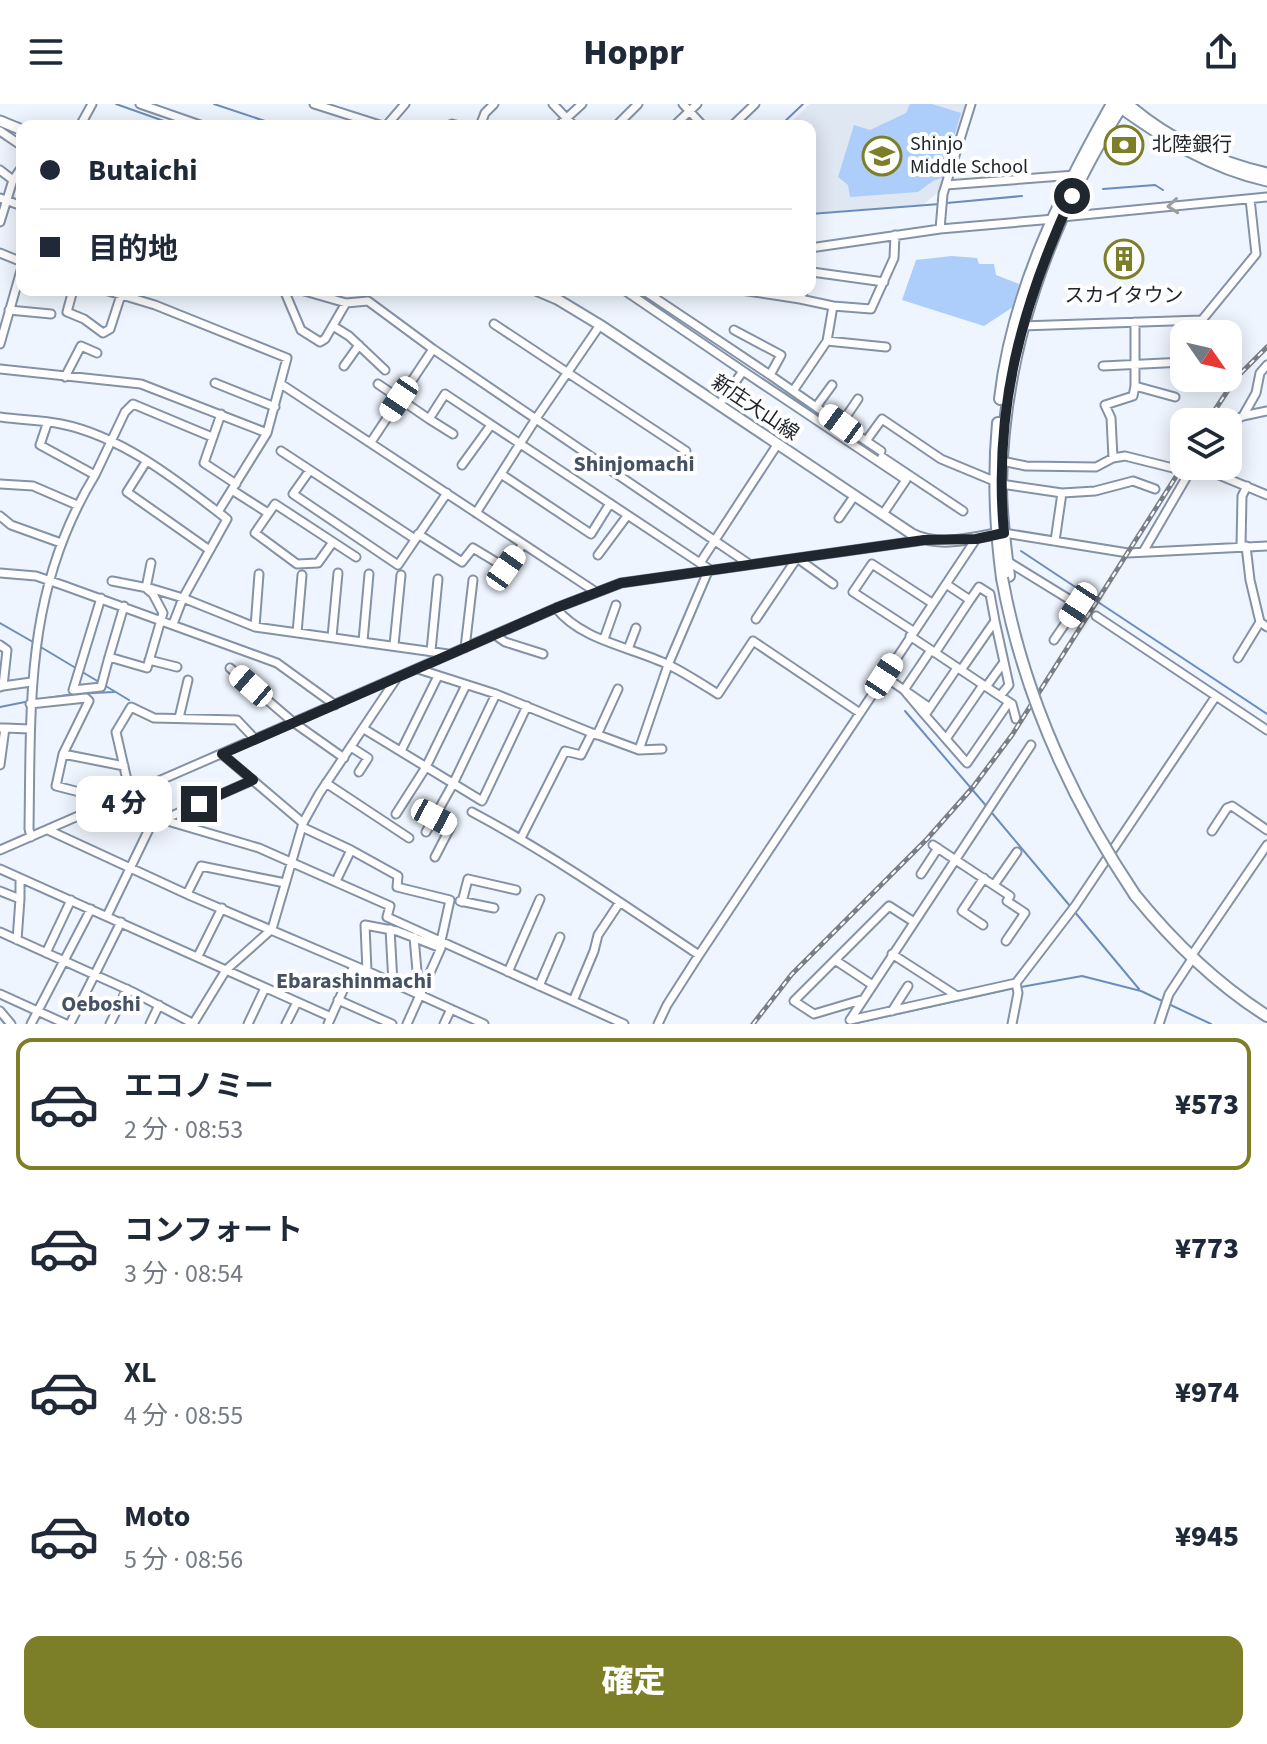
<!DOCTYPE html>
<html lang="ja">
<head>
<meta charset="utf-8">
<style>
  :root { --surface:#fff; --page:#f6f6f7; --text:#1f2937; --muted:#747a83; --line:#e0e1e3; --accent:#7d7f28 }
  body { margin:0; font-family:"Source Sans 3","Noto Sans JP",sans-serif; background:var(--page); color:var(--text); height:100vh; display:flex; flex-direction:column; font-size:30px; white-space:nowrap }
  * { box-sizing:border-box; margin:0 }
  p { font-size:26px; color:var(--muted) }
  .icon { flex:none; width:44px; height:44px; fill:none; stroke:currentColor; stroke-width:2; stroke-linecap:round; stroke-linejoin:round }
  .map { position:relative; height:920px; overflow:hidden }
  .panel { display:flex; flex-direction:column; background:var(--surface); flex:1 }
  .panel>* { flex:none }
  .banner { position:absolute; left:16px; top:16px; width:800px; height:176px; border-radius:16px; box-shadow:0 4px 20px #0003; display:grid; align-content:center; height:176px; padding:0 24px; background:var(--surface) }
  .needle { width:52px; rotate:124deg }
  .controls { position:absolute; left:1170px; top:216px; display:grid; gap:16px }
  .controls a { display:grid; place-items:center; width:72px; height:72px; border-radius:16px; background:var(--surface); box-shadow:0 4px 20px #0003; font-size:40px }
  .end { position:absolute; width:36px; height:36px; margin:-18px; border:10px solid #20262e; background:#fff; box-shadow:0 0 0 4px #fff }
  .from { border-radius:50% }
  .bubble { position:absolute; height:56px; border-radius:16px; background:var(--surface); box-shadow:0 4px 20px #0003; font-size:26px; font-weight:800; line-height:56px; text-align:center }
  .car { position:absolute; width:24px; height:48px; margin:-24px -12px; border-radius:10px; box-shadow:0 0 6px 2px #0007; background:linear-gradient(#fff 24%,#345 0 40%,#fff 0 76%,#345 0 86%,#fff 0) }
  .banner b { display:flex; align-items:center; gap:28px; height:76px; font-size:30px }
  .banner b+b { border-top:2px solid var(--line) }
  .banner i { width:20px; height:20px; background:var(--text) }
  ul { padding:14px 0 0; list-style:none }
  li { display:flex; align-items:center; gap:24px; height:132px; margin:0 16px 12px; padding:0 8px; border:4px solid transparent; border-radius:16px }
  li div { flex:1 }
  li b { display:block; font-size:30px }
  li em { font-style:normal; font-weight:800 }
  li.current { border-color:var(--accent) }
  li>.icon { width:72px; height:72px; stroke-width:1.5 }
  .action { display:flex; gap:16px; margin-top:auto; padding:16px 24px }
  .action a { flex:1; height:92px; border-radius:16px; background:var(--accent); color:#fff; font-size:32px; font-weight:800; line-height:92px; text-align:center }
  header { display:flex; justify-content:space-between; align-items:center; height:104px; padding:0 24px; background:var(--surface); font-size:36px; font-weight:800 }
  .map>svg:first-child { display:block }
  .built { fill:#dfe7f2 }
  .green { fill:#adcdfa }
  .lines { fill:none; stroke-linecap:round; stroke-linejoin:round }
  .stream { stroke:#6c8dbc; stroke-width:2 }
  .minor-casing { stroke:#8492a6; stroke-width:11 }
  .major-casing { stroke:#8492a6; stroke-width:13 }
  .highway-casing { stroke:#8492a6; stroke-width:14 }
  .minor { stroke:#fff; stroke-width:7 }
  .major { stroke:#fff; stroke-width:9 }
  .highway { stroke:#fff; stroke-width:10 }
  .rail-casing { stroke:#797f87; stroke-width:5 }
  .rail { stroke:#fff; stroke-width:2; stroke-dasharray:6; stroke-linecap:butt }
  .highway-bridge-casing { stroke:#8492a6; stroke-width:14; stroke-linecap:butt }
  .highway-bridge { stroke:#fff; stroke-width:10 }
  .oneway { stroke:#9b9da1 }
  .route { stroke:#20262e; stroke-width:10 }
  .labels { text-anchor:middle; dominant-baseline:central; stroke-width:8; stroke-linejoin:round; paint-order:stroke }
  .poi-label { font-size:20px; fill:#20262e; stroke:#fff; text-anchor:start }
  .street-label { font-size:20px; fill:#20262e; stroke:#fff }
  .neighbourhood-label { font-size:22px; font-weight:bold; fill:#455264; stroke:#fff }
</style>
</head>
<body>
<header><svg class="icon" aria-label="menu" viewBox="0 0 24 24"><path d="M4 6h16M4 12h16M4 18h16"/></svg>Hoppr<svg class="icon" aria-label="share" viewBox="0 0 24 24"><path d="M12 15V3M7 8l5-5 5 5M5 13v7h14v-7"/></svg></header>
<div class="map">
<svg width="1267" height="920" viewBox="0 0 1267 920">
  <rect width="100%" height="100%" fill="#eff5fe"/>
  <!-- built -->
  <path class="built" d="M810 0H970L946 81 923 101 810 109V22H787Z"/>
  <!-- green -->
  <path class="green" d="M910 0H932L961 9 942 74 933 77 918 88 850 93 848 81 838 73 854 21 870 26 906 9Z
    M952 152 977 154 979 160H994L996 171 1019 180 1013 203 984 222 902 196 916 156Z"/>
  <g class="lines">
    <!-- stream -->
    <path class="stream" d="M116 0 178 22
      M214 0 280 22
      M780 22 803 0
      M1103 85 1155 81 1163 86
      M947 99 1022 92
      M810 110 940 100
      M1021 447 1267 610
      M0 519 33 538
      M39 542 99 578
      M104 581 129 596
      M36 596 73 590 114 588
      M0 603 30 597
      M905 607 988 704
      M992 709 1070 802
      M1074 807 1139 885
      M1021 883 1082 872 1141 887 1211 920
      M0 914 5 920
      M852 920 1015 884"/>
    <defs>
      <path id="minor" d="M140 0 203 22
        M314 0 383 22
        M553 0 574 22
        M683 0 703 22
        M80 22 92 0
        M386 22 405 0
        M447 22 452 20 459 22
        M480 22 485 9 494 0
        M558 22 582 0
        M616 22 638 0
        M674 22 697 0
        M732 22 755 0
        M0 27 22 42
        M0 66 13 76 22 63
        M946 81 1075 71
        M0 94 22 102
        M1062 113 1267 93
        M0 118 13 76
        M940 125 943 90 971 0
        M810 144 940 125 1054 115
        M0 149 22 158
        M810 173 812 168 884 178
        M73 186 67 208 84 215 103 229 110 225 121 191
        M105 186 155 201 287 254 267 329 218 408
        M284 186 301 226 320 238 325 235 346 199
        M301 186 346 199 368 197 433 245 749 460
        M624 186 743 267 719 301
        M643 186 770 271
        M741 186 800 195
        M804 186 800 195 833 202
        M9 206 51 210
        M494 220 686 347
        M333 222 349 232 385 266
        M1021 222 1202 216 1256 150 1250 95
        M734 226 781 251 770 271 793 287
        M827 237 833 202 871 205 894 154 895 131
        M0 240 22 163
        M344 262 359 241
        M1103 262 1184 258
        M0 265 141 280 267 329
        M743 267 906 376 883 410
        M65 273 81 242 97 249
        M215 279 275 303
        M281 280 596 488
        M378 280 429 315 445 290 709 465 668 561 639 646 662 645
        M832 281 816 303 841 320
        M1135 282 1175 293
        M858 295 841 320 866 337
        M816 303 793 287 827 237 886 243
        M221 310 204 359 236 380
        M1243 312 1256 289 1260 269 1267 261
        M0 313C20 316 42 316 61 320 122 332 179 378 227 415L183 494 173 520
        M429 315 453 330
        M1228 319 1243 312 1267 307
        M47 320 40 341 95 371 125 308 133 300 212 333
        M371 338 433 245
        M281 347 415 435
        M881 347 866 337 882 315 941 355 994 377
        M882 353 963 407
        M1113 354 1111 314 1105 301 1133 292 1135 282V218
        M1002 357 1026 362 1096 363 1113 354 1125 352 1189 368 1214 369 1267 391
        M146 358 127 388 208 445
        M462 361 491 321
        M310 366 293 390 398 461 447 389
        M501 370 591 430 609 401
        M0 380 33 382 77 401
        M1001 380 1062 389
        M232 386 268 409
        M476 409 537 313 600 221
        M0 412 11 421 61 439
        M839 414 855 391
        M1004 429 1128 449 1267 442
        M418 430 462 458 473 444 506 464 523 440
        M1055 437 1062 389 1095 387 1133 377 1155 385
        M333 438 318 459 297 460 255 429 275 400 356 453
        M1241 442 1242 392 1247 382
        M1246 442 1250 476 1260 518 1267 523
        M1143 448 1193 362
        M598 451 627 412
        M1007 457 1085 505
        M700 459 777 341
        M0 469 36 472 65 482 277 559 335 601
        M112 477 153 485 183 494 255 523 448 550
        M101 494 73 586 101 583 109 553
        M124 502 109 553 147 564 163 509 153 490 146 484 151 459
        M556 504C582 537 632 543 669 561 685 569 702 580 718 590L753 537 860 609
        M1096 512 1267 626
        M756 515 797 454 833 480
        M255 523 259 470
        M913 527 853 488 872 460 932 499
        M297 529 302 471
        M495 531 505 538 543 550
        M910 532 1012 600 1016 615
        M332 533 338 469
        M604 535 616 501
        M1054 536 1078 501
        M363 537 369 470
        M0 541 7 546 3 582 0 583
        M394 541 401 471
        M465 544 473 476
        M628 545 636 524
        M431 547 438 475
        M935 549 970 496 946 480
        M1238 554 1260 518
        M149 556 177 563
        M230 564 293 618 344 654
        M957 564 925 611 967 659 1009 598
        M418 565 496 590 592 629 581 651 565 647 521 734
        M961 566 995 517 990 490 979 483 970 496
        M884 572 904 586 931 546
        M3 582 31 578
        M986 583 1004 558 995 517
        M1000 592 1009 581 1004 558
        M30 600 86 594 89 597 63 650
        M925 611 904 586 930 604
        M179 614 188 576
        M0 624H5L0 661
        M5 624 30 625
        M364 625 482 697 527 602
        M593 629 639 646
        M597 631 618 585
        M946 635 983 581
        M351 643 368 654 359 668
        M401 647 438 572
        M222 650 303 719
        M326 679 409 734
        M130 689 116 628 131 603 154 614 237 616 255 635
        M104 702 99 693 56 682 63 650 124 662
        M472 708C551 750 624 801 699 851
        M396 710 426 663 466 581
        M434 713 451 722 435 753
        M164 716 259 744 390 802 387 813 624 920
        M302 723 351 746 336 777
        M48 726 191 792 367 867 484 920
        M1212 727 1227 704 1232 702 1267 726
        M426 728 453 680 496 590
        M31 733 29 725C31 596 25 486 95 371
        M933 741 1010 792 1007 797 1025 809 1006 837
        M0 746 556 504 621 479 924 436
        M351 746 398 772 397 783 450 796 441 837
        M0 765 331 913
        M921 770 938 744
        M994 781 1017 748
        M0 787 20 795V774
        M187 790 201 762 285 779
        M460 797 494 804
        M462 798 468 775 516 786
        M107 812 151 721 253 676
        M983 821 962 807 984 774
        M390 825 393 879
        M0 828 135 889 194 920
        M414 833 419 890
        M17 836 20 795
        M1194 848 1267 741
        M46 849 71 796
        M892 850 957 892
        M198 852 222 804
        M835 856 871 880
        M367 867 365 821 397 827 441 844 407 920
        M508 868 540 795
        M539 882 560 833
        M0 890 66 920
        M338 896 392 920
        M861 896 814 910 794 897 889 802 914 818
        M573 897 594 847 598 831 620 798
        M0 907 11 920
        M892 907 908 882
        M850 916 1016 879 1075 802 1216 592
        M850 916 1031 641
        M31 920 91 805
        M70 920 121 818
        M110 920 127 885
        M150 920 159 901
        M193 920 226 866 272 825 303 719 319 690 396 575
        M248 920 265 884
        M286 920 297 898
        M328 920 354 862
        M444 920 451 905
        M658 920 667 901 699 851 976 435
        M1012 920 1018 889 1016 879
        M1159 920 1169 890 1192 855"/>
      <path id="major" d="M1128 0C1167 34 1217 58 1267 69
        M1118 2C1164 35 1211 65 1267 77
        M0 17 22 26
        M536 186 557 195 600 221 912 430C940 444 972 434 1001 429"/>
      <path id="highway" d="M1000 295C1012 189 1060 92 1112 0
        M998 319C993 372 995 421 1002 474
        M1009 472C1005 442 1001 411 1001 381 1003 242 1050 116 1123 0
        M1135 791C1174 839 1215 879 1267 912"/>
    </defs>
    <!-- minor casing -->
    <use href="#minor" class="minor-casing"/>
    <!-- major casing -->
    <use href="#major" class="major-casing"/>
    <!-- highway casing -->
    <use href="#highway" class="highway-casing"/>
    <!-- minor -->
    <use href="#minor" class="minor"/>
    <!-- major -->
    <use href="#major" class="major"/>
    <!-- highway -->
    <use href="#highway" class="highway"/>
    <defs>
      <path id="rail" d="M1207 318 1236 274 1267 243
        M753 920 792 870 927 735 973 683 1012 631 1184 360"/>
    </defs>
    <!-- rail casing -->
    <use href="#rail" class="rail-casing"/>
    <!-- rail -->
    <use href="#rail" class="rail"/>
    <defs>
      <path id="highway-bridge" d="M1002 474C1023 589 1070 694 1135 791"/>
    </defs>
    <!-- highway-bridge casing -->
    <use href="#highway-bridge" class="highway-bridge-casing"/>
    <!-- highway-bridge -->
    <use href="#highway-bridge" class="highway-bridge"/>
  </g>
  <!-- one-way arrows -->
  <defs><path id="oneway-chevron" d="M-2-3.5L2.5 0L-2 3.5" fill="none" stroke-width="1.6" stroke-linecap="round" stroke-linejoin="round" transform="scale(2)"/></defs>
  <use class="oneway" href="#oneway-chevron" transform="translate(1173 102) rotate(175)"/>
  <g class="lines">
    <!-- route -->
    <path class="route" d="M199 700 253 676 222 650 556 504 621 479 924 436 976 435 1004 429C993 306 1021 203 1072 92"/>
  </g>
  <!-- icons -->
  <defs>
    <symbol id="bank-ring" viewBox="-11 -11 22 22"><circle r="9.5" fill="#fff" stroke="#7d7f28" stroke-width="1.5"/><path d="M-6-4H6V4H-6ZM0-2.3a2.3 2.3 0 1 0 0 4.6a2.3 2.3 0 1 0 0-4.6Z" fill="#7d7f28"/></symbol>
    <symbol id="school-ring" viewBox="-11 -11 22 22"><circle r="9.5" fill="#fff" stroke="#7d7f28" stroke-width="1.5"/><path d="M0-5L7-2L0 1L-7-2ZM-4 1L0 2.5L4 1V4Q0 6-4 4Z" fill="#7d7f28"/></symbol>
    <symbol id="building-ring" viewBox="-11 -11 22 22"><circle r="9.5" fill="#fff" stroke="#7d7f28" stroke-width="1.5"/><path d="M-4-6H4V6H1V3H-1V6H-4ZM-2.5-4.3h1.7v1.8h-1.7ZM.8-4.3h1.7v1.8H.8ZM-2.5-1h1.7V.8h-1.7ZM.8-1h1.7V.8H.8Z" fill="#7d7f28"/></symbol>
  </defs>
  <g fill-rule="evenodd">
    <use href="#bank-ring" x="1102" y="19" width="44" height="44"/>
    <use href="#school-ring" x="860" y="30" width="44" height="44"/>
    <use href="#building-ring" x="1102" y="133" width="44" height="44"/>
  </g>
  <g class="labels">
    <!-- poi labels -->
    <g class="poi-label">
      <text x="910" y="40">Shinjo<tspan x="910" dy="23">Middle School</tspan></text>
      <text x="1152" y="41">北陸銀行</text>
      <text x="1124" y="192" text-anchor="middle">スカイタウン</text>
    </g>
    <!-- street labels -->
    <g class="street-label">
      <text transform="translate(755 304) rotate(34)">新庄大山線</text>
    </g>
    <!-- neighbourhood labels -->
    <g class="neighbourhood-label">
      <text x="634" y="360">Shinjomachi</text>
      <text x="354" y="877">Ebarashinmachi</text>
      <text x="101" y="900">Oeboshi</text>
    </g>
  </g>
</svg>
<div class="controls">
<a><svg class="needle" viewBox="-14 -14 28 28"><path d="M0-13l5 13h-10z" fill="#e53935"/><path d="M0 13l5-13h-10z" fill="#747a83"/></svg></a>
<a><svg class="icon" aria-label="layers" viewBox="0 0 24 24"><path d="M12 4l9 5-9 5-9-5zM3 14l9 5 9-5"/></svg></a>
</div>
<i class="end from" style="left:1072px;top:92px"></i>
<i class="end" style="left:199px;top:700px"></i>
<div class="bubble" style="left:76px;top:672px;width:96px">4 分</div>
<i class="car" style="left:399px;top:295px;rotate:214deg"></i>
<i class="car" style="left:841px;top:320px;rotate:306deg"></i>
<i class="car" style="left:506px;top:464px;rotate:35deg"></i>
<i class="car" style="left:1078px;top:501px;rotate:213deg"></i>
<i class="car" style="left:884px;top:572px;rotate:33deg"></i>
<i class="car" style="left:251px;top:582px;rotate:311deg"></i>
<i class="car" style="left:434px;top:713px;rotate:118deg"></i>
<div class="banner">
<b><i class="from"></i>Butaichi</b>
<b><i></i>目的地</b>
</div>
</div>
<section class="panel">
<ul>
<li class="current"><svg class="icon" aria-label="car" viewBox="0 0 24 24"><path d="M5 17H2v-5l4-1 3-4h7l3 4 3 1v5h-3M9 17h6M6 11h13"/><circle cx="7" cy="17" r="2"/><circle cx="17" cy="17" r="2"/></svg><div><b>エコノミー</b><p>2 分 · 08:53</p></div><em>¥573</em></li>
<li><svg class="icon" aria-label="car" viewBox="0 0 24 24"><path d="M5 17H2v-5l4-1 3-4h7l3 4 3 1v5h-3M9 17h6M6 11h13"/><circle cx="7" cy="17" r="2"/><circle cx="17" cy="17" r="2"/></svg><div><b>コンフォート</b><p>3 分 · 08:54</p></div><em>¥773</em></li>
<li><svg class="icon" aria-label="car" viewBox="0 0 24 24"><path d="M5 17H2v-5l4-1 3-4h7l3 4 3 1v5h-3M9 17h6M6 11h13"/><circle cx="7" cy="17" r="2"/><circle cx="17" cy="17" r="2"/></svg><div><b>XL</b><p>4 分 · 08:55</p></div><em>¥974</em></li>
<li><svg class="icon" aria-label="car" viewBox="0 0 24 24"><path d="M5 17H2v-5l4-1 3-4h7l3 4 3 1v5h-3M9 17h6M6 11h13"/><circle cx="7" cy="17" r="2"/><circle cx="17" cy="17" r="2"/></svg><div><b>Moto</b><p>5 分 · 08:56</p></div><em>¥945</em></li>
</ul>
<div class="action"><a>確定</a></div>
</section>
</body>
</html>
